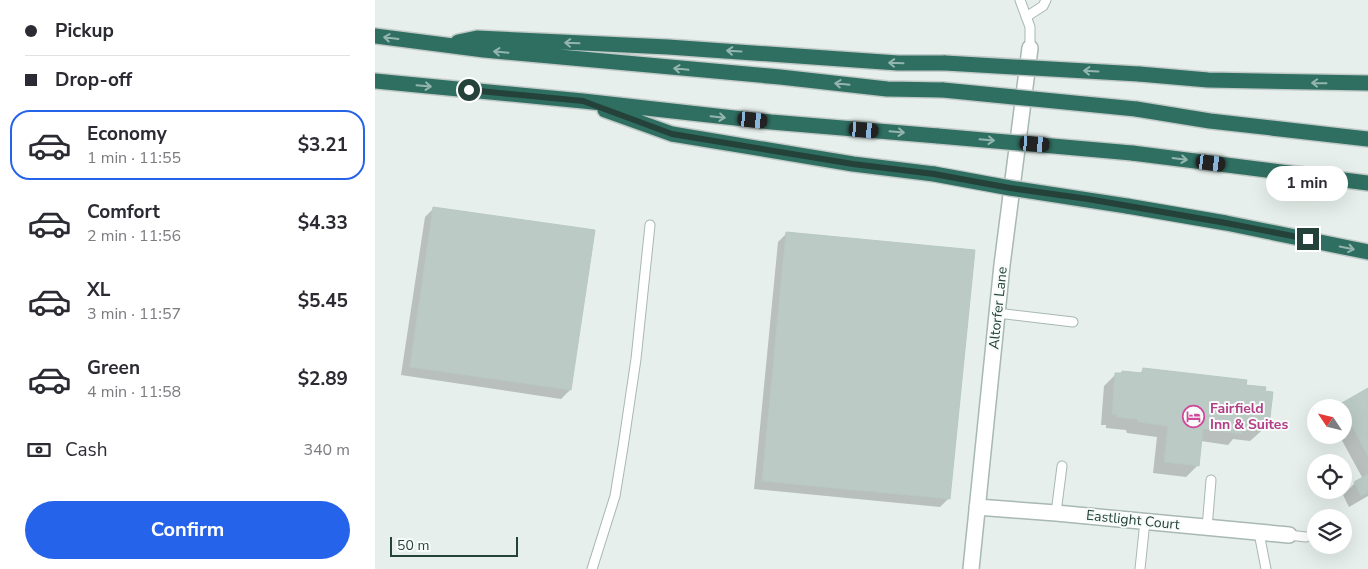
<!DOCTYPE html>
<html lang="en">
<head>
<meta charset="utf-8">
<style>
  :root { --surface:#fff; --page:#f7f7f7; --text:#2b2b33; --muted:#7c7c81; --line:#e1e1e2; --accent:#2563eb }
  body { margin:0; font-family:"Nunito Sans",sans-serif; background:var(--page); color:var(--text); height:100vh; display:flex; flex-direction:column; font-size:19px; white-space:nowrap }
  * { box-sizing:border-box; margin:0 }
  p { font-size:16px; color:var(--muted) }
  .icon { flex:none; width:28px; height:28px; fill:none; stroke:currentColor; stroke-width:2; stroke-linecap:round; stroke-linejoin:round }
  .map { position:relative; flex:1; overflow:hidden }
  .drawer { display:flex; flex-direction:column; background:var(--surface); width:375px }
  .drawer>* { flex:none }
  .banner { display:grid; align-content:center; height:110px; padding:0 25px; background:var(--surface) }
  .needle { width:32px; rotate:305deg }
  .controls { position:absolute; left:932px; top:399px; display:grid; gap:10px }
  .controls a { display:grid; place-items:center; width:45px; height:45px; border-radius:50%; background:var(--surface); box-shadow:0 5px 20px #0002; font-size:25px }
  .scale { position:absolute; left:15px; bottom:12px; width:128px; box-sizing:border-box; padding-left:5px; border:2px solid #24423a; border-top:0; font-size:14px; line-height:18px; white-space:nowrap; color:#24423a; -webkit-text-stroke:4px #f7fbf9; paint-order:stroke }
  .end { position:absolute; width:22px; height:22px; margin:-11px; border:6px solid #24423a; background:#fff; box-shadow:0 0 0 2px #fff }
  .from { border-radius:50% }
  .bubble { position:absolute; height:35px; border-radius:18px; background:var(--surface); box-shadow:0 5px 20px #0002; font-size:16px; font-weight:700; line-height:35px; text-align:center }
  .car { position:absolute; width:15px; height:30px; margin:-15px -8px; border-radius:6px; box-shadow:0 0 4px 1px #0007; background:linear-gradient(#222 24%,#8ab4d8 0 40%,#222 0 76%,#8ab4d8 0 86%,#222 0) }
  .banner b { display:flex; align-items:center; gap:18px; height:48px; font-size:19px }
  .banner b+b { border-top:1px solid var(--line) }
  .banner i { width:12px; height:12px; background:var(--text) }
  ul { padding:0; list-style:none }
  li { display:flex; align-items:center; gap:15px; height:70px; margin:0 10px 8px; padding:0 15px; border:2px solid transparent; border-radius:20px }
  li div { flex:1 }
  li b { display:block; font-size:19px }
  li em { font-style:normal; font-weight:700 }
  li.selected { border-color:var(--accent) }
  li>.icon { width:45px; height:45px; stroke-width:1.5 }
  .pay { display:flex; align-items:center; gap:12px; height:55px; padding:0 25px; font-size:19px }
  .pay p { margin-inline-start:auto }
  .action { display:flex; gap:10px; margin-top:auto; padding:10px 25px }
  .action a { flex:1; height:58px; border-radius:30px; background:var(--accent); color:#fff; font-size:20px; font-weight:700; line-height:58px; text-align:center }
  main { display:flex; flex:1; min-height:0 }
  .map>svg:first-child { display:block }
  .shadow { fill:#0003 }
  .building { fill:#bbcac4; stroke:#b8c9c2 }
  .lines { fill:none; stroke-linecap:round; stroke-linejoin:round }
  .lane-casing { stroke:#a8b8b2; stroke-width:11 }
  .street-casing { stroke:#a8b8b2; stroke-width:18 }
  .highway-casing { stroke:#c2cac8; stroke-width:18 }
  .lane { stroke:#fff; stroke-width:9 }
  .street { stroke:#fff; stroke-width:15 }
  .highway { stroke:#2f6f62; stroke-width:15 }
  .highway-bridge-casing { stroke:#c2cac8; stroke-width:18; stroke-linecap:butt }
  .highway-bridge { stroke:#2f6f62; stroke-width:15 }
  .oneway { stroke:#93b5ae }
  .route { stroke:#24423a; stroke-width:6 }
  .labels { text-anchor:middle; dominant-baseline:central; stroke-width:4; stroke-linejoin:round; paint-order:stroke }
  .street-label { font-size:14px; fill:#24423a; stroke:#f7fbf9 }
  .hotel-label { font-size:14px; font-weight:bold; fill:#b23c85; stroke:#f7fbf9; text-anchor:start }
</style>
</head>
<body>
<main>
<section class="drawer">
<div class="banner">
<b><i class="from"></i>Pickup</b>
<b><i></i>Drop-off</b>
</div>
<ul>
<li class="selected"><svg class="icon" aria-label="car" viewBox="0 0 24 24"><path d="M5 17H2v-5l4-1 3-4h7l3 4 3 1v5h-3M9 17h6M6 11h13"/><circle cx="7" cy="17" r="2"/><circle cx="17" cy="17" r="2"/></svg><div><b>Economy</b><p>1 min · 11:55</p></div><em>$3.21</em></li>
<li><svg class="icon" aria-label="car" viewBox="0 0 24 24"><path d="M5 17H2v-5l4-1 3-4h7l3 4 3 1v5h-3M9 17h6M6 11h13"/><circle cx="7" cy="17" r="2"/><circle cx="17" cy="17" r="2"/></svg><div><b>Comfort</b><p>2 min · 11:56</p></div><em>$4.33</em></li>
<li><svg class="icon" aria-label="car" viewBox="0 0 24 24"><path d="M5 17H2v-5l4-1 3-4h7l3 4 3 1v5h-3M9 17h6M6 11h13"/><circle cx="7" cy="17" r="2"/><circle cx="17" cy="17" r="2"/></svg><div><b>XL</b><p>3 min · 11:57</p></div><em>$5.45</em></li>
<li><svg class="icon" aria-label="car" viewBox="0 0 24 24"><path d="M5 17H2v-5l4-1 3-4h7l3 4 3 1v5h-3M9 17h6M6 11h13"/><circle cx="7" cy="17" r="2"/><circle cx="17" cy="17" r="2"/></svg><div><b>Green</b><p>4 min · 11:58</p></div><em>$2.89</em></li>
</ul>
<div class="pay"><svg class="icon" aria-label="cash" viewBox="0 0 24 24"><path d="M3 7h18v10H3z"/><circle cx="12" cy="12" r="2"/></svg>Cash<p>340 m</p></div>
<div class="action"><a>Confirm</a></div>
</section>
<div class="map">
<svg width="993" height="569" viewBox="0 0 993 569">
  <rect width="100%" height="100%" fill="#e6efeb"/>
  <!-- shadow -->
  <path class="shadow" d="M59 208 195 390 186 399 26 375 50 217Z
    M412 233 574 498 565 507 379 489 403 242Z
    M769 369 870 386 893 425 875 441 858 439 853 445 826 441 822 466 811 477 778 473 782 437 752 433 751 430 731 428V425H726L729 386 741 374 745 375 747 372 764 374Z
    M993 390V496L974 507 968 495 980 483 988 479 964 435H969V408H963Z"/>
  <!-- building -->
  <path class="building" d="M58 207 220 230 196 390 35 367Z
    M411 232 600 250 575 499 387 481Z
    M768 368 872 380 871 385 891 387 890 391 898 392 894 426 888 425V430L867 428 866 434 828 429 824 466 789 462 793 426 763 422 762 419 742 417V414H737L740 373H747V371L767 373Z
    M993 388V456L969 411V408L965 404Z
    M993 474V492L986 496 979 482Z"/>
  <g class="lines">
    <defs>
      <path id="lane" d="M645 0 655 27V48
        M651 17 668 6 671 0
        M622 313 698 322
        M681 513 687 466
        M832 528 836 480
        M884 533 891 569
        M914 535 931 537
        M217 569 240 496 248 447 261 359 275 225
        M765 569 770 521"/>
      <path id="street" d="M602 507 681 513 914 535
        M596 569 627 265 655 48"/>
      <path id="highway" d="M0 36 109 50 405 77 512 89 568 90
        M83 42 102 38 293 47 523 63H570
        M764 74 833 80 993 83
        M0 81 208 101 396 122 563 136
        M761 109 835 121 993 139
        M230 110 297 134 478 164 559 174
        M757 153 993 183
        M752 206 851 223 993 252"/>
    </defs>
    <!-- lane casing -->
    <use href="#lane" class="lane-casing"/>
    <!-- street casing -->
    <use href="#street" class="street-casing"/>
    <!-- highway casing -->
    <use href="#highway" class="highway-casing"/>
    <!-- lane -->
    <use href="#lane" class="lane"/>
    <!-- street -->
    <use href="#street" class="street"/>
    <!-- highway -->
    <use href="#highway" class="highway"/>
    <defs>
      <path id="highway-bridge" d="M570 63 764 74
        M568 90 761 109
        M563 136 757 153
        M559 174 635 188 752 206"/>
    </defs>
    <!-- highway-bridge casing -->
    <use href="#highway-bridge" class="highway-bridge-casing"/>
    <!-- highway-bridge -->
    <use href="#highway-bridge" class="highway-bridge"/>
  </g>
  <!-- one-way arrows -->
  <defs><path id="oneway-shaft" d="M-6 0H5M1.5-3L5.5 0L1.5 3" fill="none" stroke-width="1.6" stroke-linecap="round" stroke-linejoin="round" transform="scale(1.25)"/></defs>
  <g class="oneway">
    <use href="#oneway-shaft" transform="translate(16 38) rotate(-173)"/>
    <use href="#oneway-shaft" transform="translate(197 43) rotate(-178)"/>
    <use href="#oneway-shaft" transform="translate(359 51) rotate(-177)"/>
    <use href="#oneway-shaft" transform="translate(126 52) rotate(-175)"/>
    <use href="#oneway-shaft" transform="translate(521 63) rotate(-178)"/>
    <use href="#oneway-shaft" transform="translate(306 69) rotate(-174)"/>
    <use href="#oneway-shaft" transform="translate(716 71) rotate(-177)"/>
    <use href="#oneway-shaft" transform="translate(944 83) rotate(-179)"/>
    <use href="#oneway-shaft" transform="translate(467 84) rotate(-174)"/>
    <use href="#oneway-shaft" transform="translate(49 86) rotate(5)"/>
    <use href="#oneway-shaft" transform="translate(343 117) rotate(6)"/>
    <use href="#oneway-shaft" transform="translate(522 132) rotate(5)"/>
    <use href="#oneway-shaft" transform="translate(612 140) rotate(5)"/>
    <use href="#oneway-shaft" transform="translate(805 159) rotate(7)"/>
    <use href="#oneway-shaft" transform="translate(972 248) rotate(12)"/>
  </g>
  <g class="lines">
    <!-- route -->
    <path class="route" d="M94 90 208 101 297 134 478 164 559 174 635 188 713 199 851 223 933 239"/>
  </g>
  <!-- icons -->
  <defs>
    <symbol id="hotel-ring" viewBox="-11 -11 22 22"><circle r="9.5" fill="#f7fbf9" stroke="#d1479c" stroke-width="1.5"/><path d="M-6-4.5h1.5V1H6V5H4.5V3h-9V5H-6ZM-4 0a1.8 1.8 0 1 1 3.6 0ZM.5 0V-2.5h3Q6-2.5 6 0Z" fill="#d1479c"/></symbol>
  </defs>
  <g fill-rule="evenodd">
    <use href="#hotel-ring" x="806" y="404" width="25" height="25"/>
  </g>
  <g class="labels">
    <!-- street labels -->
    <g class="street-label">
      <text transform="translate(623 308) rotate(-84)">Altorfer Lane</text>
      <text transform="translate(758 520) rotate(6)">Eastlight Court</text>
    </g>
    <!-- hotel labels -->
    <g class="hotel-label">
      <text x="835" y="408">Fairfield<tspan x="835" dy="16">Inn &amp; Suites</tspan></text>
    </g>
  </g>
</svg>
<div class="controls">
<a><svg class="needle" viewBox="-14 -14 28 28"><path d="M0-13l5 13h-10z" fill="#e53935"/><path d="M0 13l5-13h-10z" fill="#7c7c81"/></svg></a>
<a><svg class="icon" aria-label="locate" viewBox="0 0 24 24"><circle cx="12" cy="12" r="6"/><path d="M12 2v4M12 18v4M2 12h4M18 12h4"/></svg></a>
<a><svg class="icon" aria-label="layers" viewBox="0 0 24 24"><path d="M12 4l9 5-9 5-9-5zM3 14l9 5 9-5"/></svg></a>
</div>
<div class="scale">50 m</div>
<i class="end from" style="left:94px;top:90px"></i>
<i class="end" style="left:933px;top:239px"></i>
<div class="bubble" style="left:891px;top:166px;width:82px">1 min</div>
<i class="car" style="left:378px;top:120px;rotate:96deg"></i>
<i class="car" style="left:489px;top:130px;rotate:95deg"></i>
<i class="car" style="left:660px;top:144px;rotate:95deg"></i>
<i class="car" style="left:836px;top:163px;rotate:97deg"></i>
</div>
</main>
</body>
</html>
